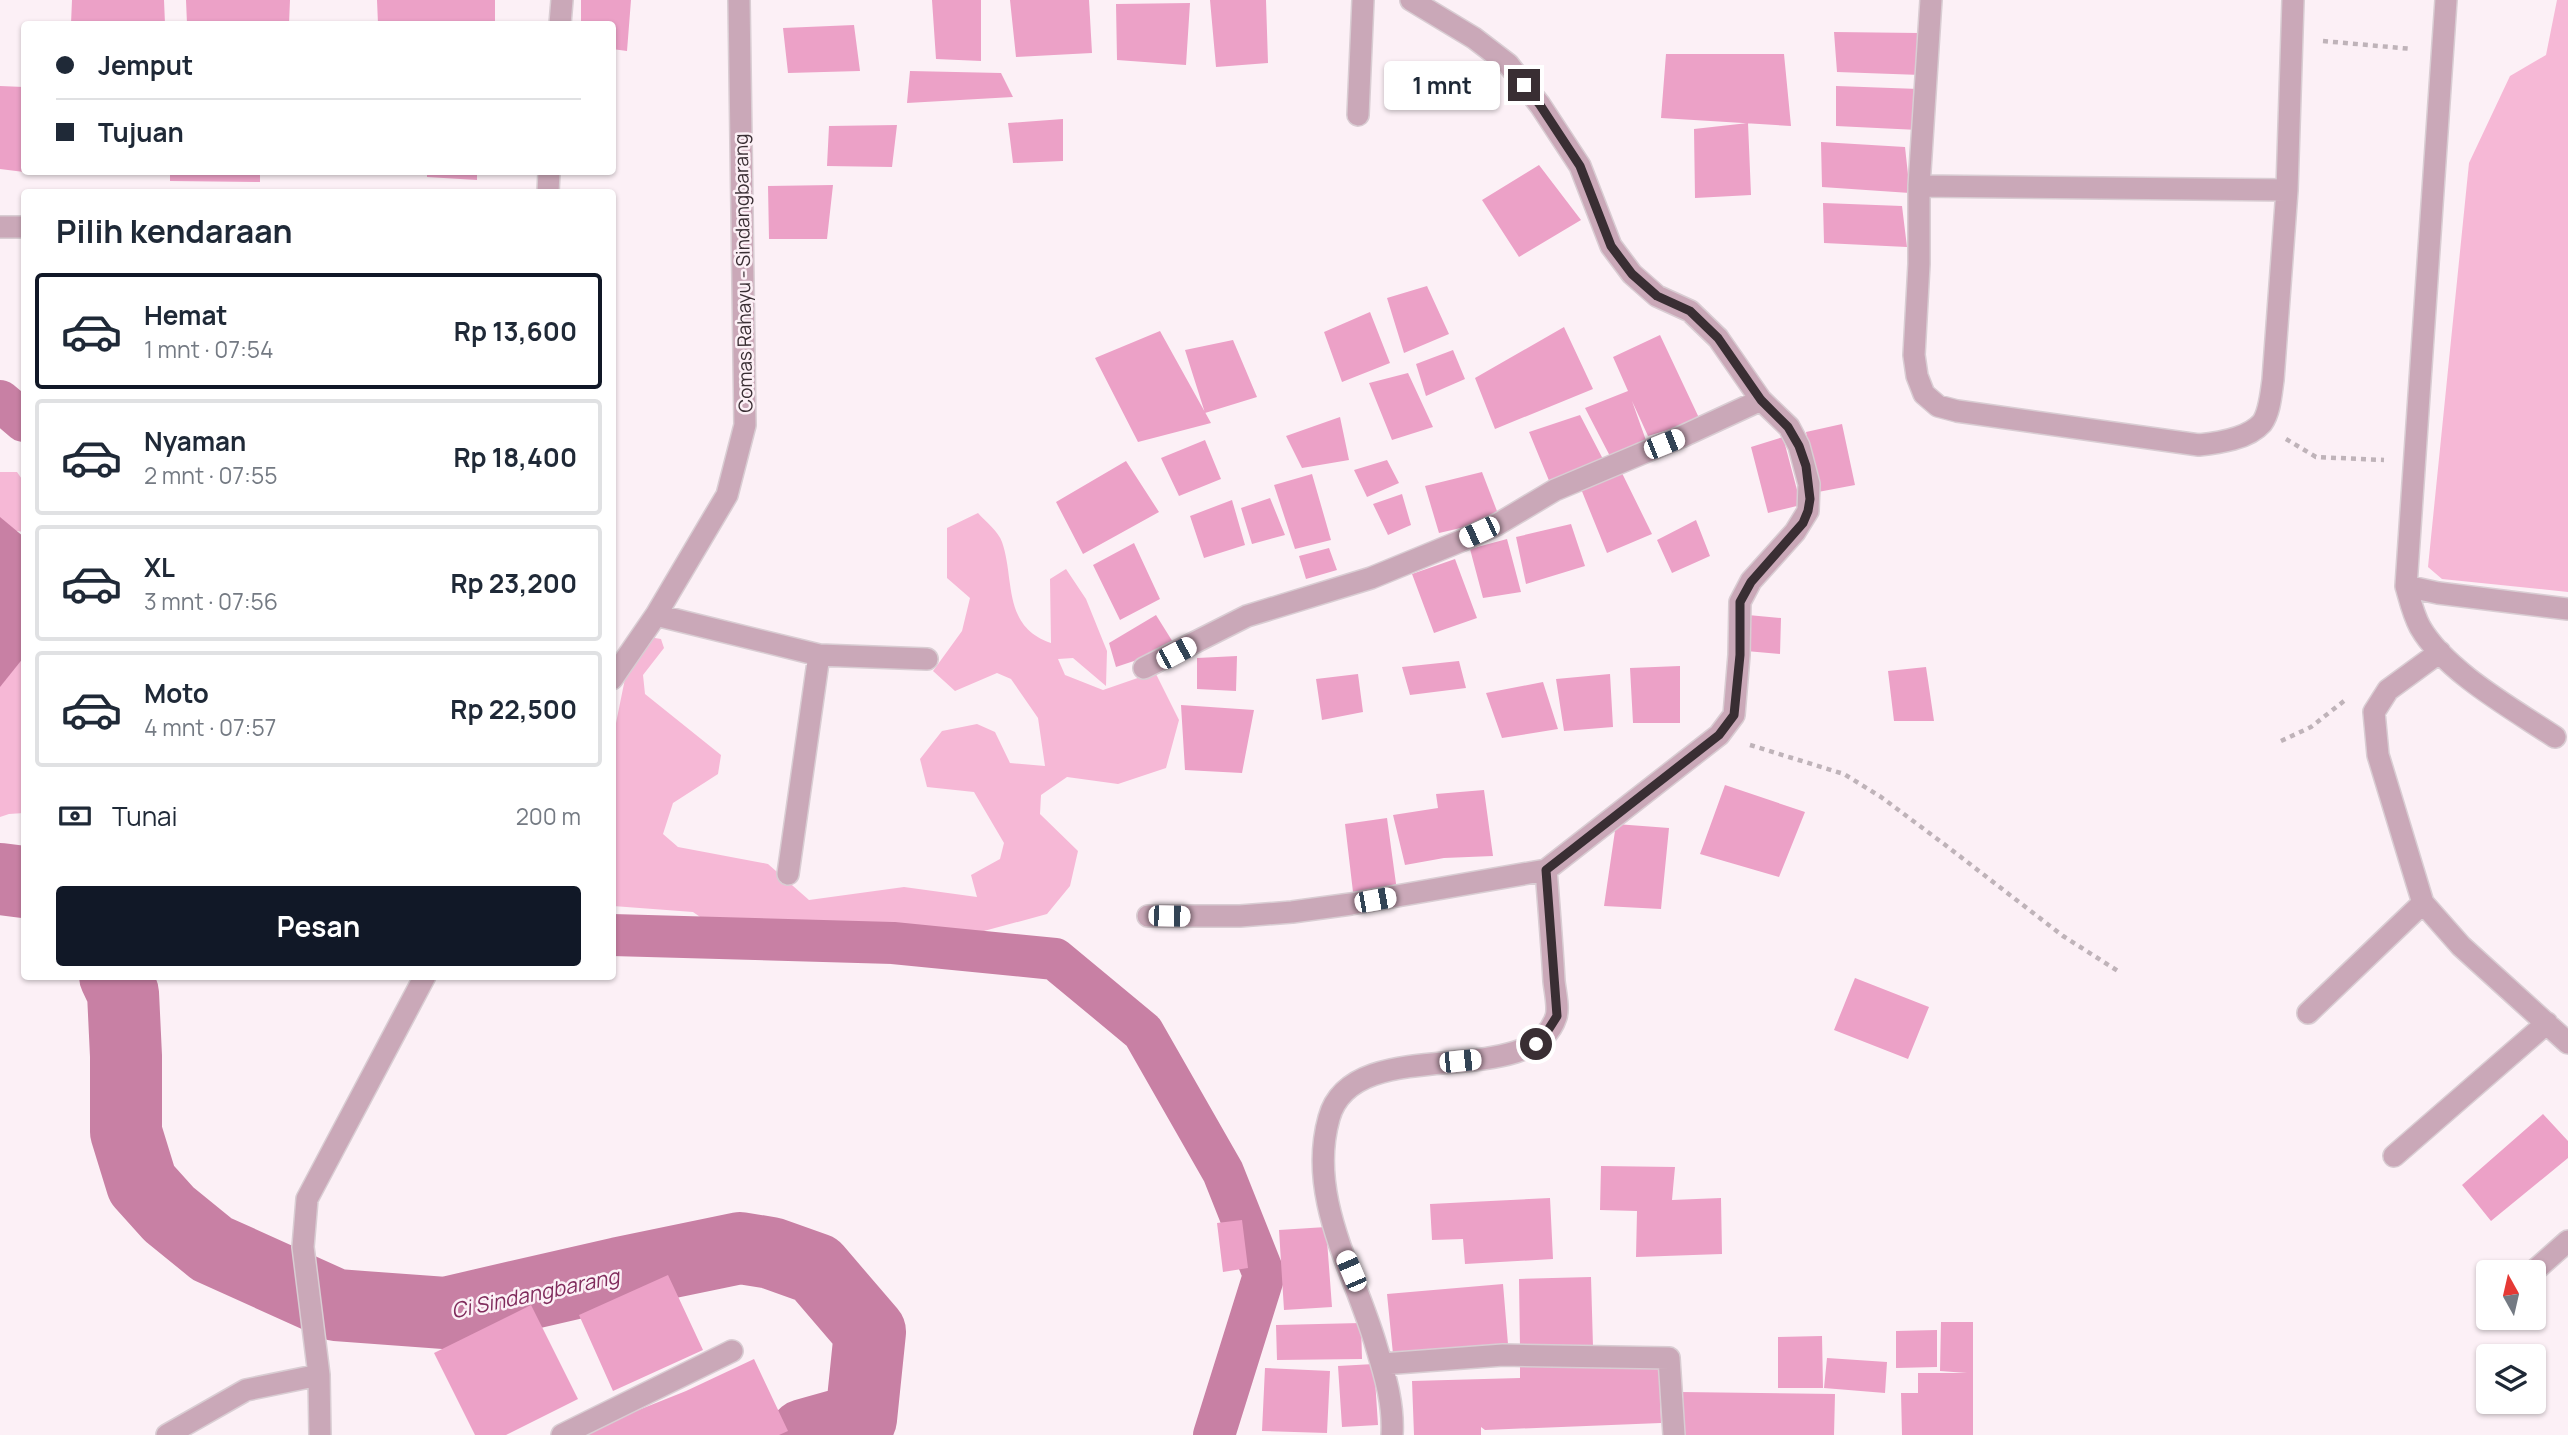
<!DOCTYPE html>
<html lang="id">
<head>
<meta charset="utf-8">
<style>
  :root { --surface:#fff; --page:#f2f2f3; --text:#1f2937; --muted:#747a83; --line:#e0e1e3; --accent:#111827 }
  body { margin:0; font-family:Manrope,sans-serif; background:var(--page); color:var(--text); height:100vh; display:flex; flex-direction:column; font-size:26px; white-space:nowrap }
  * { box-sizing:border-box; margin:0 }
  p { font-size:23px; color:var(--muted) }
  .icon { flex:none; width:38px; height:38px; fill:none; stroke:currentColor; stroke-width:2; stroke-linecap:round; stroke-linejoin:round }
  .map { position:relative; flex:1; overflow:hidden }
  .sheet { position:absolute; left:21px; top:189px; width:595px; height:791px; display:flex; flex-direction:column; background:var(--surface); border-radius:7px; box-shadow:0 2px 5px #0004 }
  .sheet>* { flex:none }
  .banner { position:absolute; left:21px; top:21px; width:595px; height:154px; border-radius:7px; box-shadow:0 2px 5px #0004; display:grid; align-content:center; height:154px; padding:0 35px; background:var(--surface) }
  .needle { width:46px; rotate:352deg }
  .fabs { position:absolute; left:2476px; top:1260px; display:grid; gap:14px }
  .fabs a { display:grid; place-items:center; width:70px; height:70px; border-radius:7px; background:var(--surface); box-shadow:0 2px 5px #0004; font-size:35px }
  .end { position:absolute; width:32px; height:32px; margin:-16px; border:9px solid #392e33; background:#fff; box-shadow:0 0 0 4px #fff }
  .from { border-radius:50% }
  .bubble { position:absolute; height:49px; border-radius:7px; background:var(--surface); box-shadow:0 2px 5px #0004; font-size:23px; font-weight:700; line-height:49px; text-align:center }
  .car { position:absolute; width:21px; height:42px; margin:-21px -10px; border-radius:9px; box-shadow:0 0 5px 2px #0007; background:linear-gradient(#fff 24%,#345 0 40%,#fff 0 76%,#345 0 86%,#fff 0) }
  .banner b { display:flex; align-items:center; gap:24px; height:66px; font-size:26px }
  .banner b+b { border-top:2px solid var(--line) }
  .banner i { width:18px; height:18px; background:var(--text) }
  ul { padding:0; list-style:none }
  li { display:flex; align-items:center; gap:21px; height:116px; margin:0 14px 10px; padding:0 21px; border:4px solid var(--line); border-radius:7px }
  li div { flex:1 }
  li b { display:block; font-size:26px }
  li em { font-style:normal; font-weight:700 }
  li.current { border-color:var(--accent) }
  li>.icon { width:63px; height:63px; stroke-width:1.5 }
  h2 { padding:0 35px; font-size:32px; line-height:84px }
  .pay { display:flex; align-items:center; gap:18px; height:77px; padding:0 35px; font-size:26px }
  .pay p { margin-inline-start:auto }
  .button { display:flex; gap:14px; margin-top:auto; padding:14px 35px }
  .button a { flex:1; height:80px; border-radius:7px; background:var(--accent); color:#fff; font-size:28px; font-weight:700; line-height:80px; text-align:center }
  .map>svg:first-child { display:block }
  .green { fill:#f6b8d6 }
  .water { fill:#c880a4 }
  .lines { fill:none; stroke-linecap:round; stroke-linejoin:round }
  .canal { stroke:#c880a4; stroke-width:42 }
  .river { stroke:#c880a4; stroke-width:72 }
  .building { fill:#eca1c7 }
  .minor-casing { stroke:#d9cdd3; stroke-width:24 }
  .path { stroke:#bfb3b9; stroke-width:4.5; stroke-dasharray:5 5; stroke-linecap:butt }
  .minor { stroke:#caa8b8; stroke-width:21 }
  .route { stroke:#392e33; stroke-width:9 }
  .labels { text-anchor:middle; dominant-baseline:central; stroke-width:5; stroke-linejoin:round; paint-order:stroke }
  .street-label { font-size:19px; fill:#392e33; stroke:#fcf0f6 }
  .water-label { font-size:21px; font-style:italic; fill:#802b5c; stroke:#fcf0f6 }
</style>
</head>
<body>
<div class="map">
<svg width="2568" height="1435" viewBox="0 0 2568 1435">
  <rect width="100%" height="100%" fill="#fcf0f6"/>
  <!-- green -->
  <path class="green" d="M2557 0H2568V592L2442 579 2428 567 2469 163 2510 76 2546 55Z
    M0 472H17L24 482V532L0 529Z
    M978 513C985 521 999 532 1002 542 1015 579 1002 627 1051 643L1050 579 1066 569 1086 599 1107 651 1106 686 1073 658 1058 659 1065 675 1103 690 1155 672 1179 720 1166 768 1118 784 1067 777 1041 795 1040 814 1078 851 1070 886 1047 914 888 957 829 958 719 930 693 912 613 906V726L616 723 630 654 649 637 661 639 664 648 643 675 645 694 721 755 718 774 673 803 663 834 678 847 768 864 809 900 904 887 977 897 971 875 1000 859 1004 843 974 792 927 787 920 759 942 731 977 724 995 732 1010 763 1045 766 1038 718 1011 679 997 673 955 691 933 671 962 631 970 598 947 578V528Z
    M24 655V813L9 814 0 817V659Z"/>
  <!-- water -->
  <path class="water" d="M0 517 24 537V657L0 687Z"/>
  <g class="lines">
    <!-- canal -->
    <path class="canal" d="M0 401 24 421
      M612 935 893 943 1055 959 1143 1032 1223 1172 1264 1275 1214 1435"/>
    <!-- river -->
    <path class="river" d="M0 879 24 882
      M115 976 123 993 126 1056V1132L142 1184 169 1214 212 1249 336 1305 445 1313 619 1273 740 1248 771 1253 816 1269 870 1332 861 1419 804 1435"/>
  </g>
  <!-- building -->
  <path class="building" d="M72 0H164L165 24H71Z
    M186 0H290L289 24H187Z
    M377 0H495V24H378Z
    M581 0H631L627 51 612 49V24H581Z
    M932 0H981V61L936 59Z
    M1010 0H1089L1092 53 1016 57Z
    M1210 0H1266L1268 63 1216 67Z
    M1190 3 1186 65 1117 60 1116 4Z
    M854 25 860 71 788 73 783 28Z
    M1834 32 1919 33 1921 75 1837 72Z
    M1666 54H1784L1791 126 1661 118Z
    M910 71 1001 73 1013 97 907 103Z
    M0 86 24 87V172L0 169Z
    M1836 86 1919 89 1918 130 1836 126Z
    M1063 119V161L1013 163 1008 123Z
    M1748 123 1751 195 1695 198 1694 129Z
    M897 125 892 167 827 166 829 126Z
    M1821 142 1905 147 1910 193 1822 187Z
    M1539 165 1581 220 1519 257 1482 200Z
    M170 172H260V182L170 181Z
    M427 172H477V180L427 177Z
    M833 185 827 239H769L768 186Z
    M1823 203 1902 206 1907 247 1824 243Z
    M1427 286 1449 334 1404 353 1387 298Z
    M1370 312 1390 363 1342 382 1324 332Z
    M1564 327 1593 389 1495 429 1475 378Z
    M1160 331 1211 423 1138 442 1095 358Z
    M1660 335 1700 420 1648 436 1632 401 1648 446 1612 460 1585 408 1628 391 1613 357Z
    M1233 340 1257 397 1205 413 1185 350Z
    M1453 350 1465 379 1426 396 1416 364Z
    M1408 373 1433 427 1392 440 1369 383Z
    M1580 415 1604 461 1550 483 1529 432Z
    M1340 417 1349 460 1302 468 1286 436Z
    M1842 424 1855 485 1818 492 1806 432Z
    M1783 437 1801 505 1768 513 1751 447Z
    M1205 440 1221 479 1179 496 1161 458Z
    M1387 460 1399 483 1367 497 1354 470Z
    M1126 461 1159 512 1083 554 1056 502Z
    M1619 467 1652 534 1607 553 1579 484Z
    M1482 472 1500 519 1439 533 1425 486Z
    M1312 474 1331 540 1295 549 1274 485Z
    M1402 494 1411 525 1388 535 1373 504Z
    M1270 498 1285 535 1252 544 1241 508Z
    M1232 500 1245 545 1204 558 1190 516Z
    M1696 520 1710 556 1672 573 1657 540Z
    M1571 524 1585 566 1526 584 1516 537Z
    M1507 539 1521 592 1483 598 1470 549Z
    M1134 543 1160 599 1120 620 1093 565Z
    M1329 548 1337 570 1306 579 1299 556Z
    M1455 559 1477 618 1434 633 1412 574Z
    M1156 615 1176 647 1116 667 1109 643Z
    M1748 615 1781 618 1780 654 1746 651Z
    M1237 656 1236 691 1197 689V658Z
    M1459 661 1466 688 1410 695 1402 667Z
    M1680 666V723H1633L1630 668Z
    M1926 667 1934 721H1894L1888 671Z
    M1358 674 1363 712 1322 720 1316 679Z
    M1610 674 1613 727 1564 731 1556 679Z
    M1543 682 1558 729 1502 738 1486 693Z
    M1181 705 1254 710 1242 773 1185 770Z
    M1725 785 1805 812 1779 877 1700 854Z
    M1484 790 1493 856 1444 858 1405 865 1393 815 1438 808 1436 794Z
    M1387 818 1397 891 1353 892 1345 824Z
    M1616 824 1669 828 1661 909 1604 906Z
    M1855 978 1929 1007 1908 1059 1834 1030Z
    M2543 1114 2568 1141V1158L2491 1221 2462 1185Z
    M1601 1166 1675 1167 1672 1200 1721 1198 1722 1254 1636 1257 1637 1211 1600 1210Z
    M1550 1198 1553 1259 1465 1264 1463 1239 1432 1240 1430 1204Z
    M1242 1220 1248 1268 1223 1272 1217 1223Z
    M1326 1227 1332 1307 1284 1310 1279 1230Z
    M668 1275 703 1350 613 1391 579 1315Z
    M1591 1277 1593 1347 1520 1349 1519 1279Z
    M1503 1284 1508 1344 1393 1354 1387 1294Z
    M531 1305 578 1399 506 1435H475L434 1353Z
    M1941 1322H1973V1435H1902L1901 1393H1918V1373H1967L1940 1371Z
    M1361 1323 1362 1359 1277 1360 1276 1325Z
    M1937 1330V1367L1896 1368V1331Z
    M1822 1336 1823 1388H1778V1337Z
    M1827 1358 1887 1362 1885 1393 1824 1388Z
    M754 1359 788 1431 779 1435H585L616 1419 686 1391Z
    M1374 1364 1378 1425 1342 1427 1338 1366Z
    M1659 1364 1661 1423 1485 1430 1481 1427V1435H1414L1412 1381 1520 1378V1367Z
    M1265 1368 1330 1371 1327 1433 1262 1431Z
    M1681 1392 1835 1394 1834 1435H1681Z"/>
  <g class="lines">
    <defs>
      <path id="minor" d="M1931 0 1919 186V264L1914 355 1917 376 1924 394 1938 406 1957 411 2199 445C2219 443 2248 439 2262 423 2270 412 2271 393 2273 380L2287 190 2293 0
        M2446 0 2406 586C2410 600 2413 614 2420 627 2445 671 2513 709 2555 737
        M560 24 562 0
        M1358 115 1363 0
        M1919 186 2287 190
        M548 192 549 172
        M0 227H24
        M2406 586 2438 593 2568 609
        M656 615 819 655 927 659
        M2440 652 2388 690 2374 712 2378 755 2423 903 2461 946 2568 1043
        M1144 668 1247 616 1371 578 1461 541 1498 524 1555 490 1681 437 1761 400
        M612 679 656 615 727 495 745 425 739 0
        M788 874 819 655
        M1148 916H1240L1292 912 1351 904 1546 870 1719 735 1734 715 1739 655 1740 602 1751 581 1795 532 1808 511 1809 484 1799 446 1789 427 1761 400 1718 338 1690 311 1657 296 1632 274 1611 246 1580 166 1540 105 1508 64 1474 38 1411 0
        M2308 1013 2423 903
        M2394 1156 2547 1023
        M2533 1272 2568 1241
        M1383 1364 1503 1355 1669 1358 1674 1435
        M167 1435 246 1390 319 1375
        M320 1435 319 1375 303 1247 307 1199 425 976
        M562 1435 732 1351
        M1392 1435C1394 1402 1384 1373 1375 1342 1353 1269 1307 1196 1329 1118 1353 1029 1531 1094 1556 1017 1559 1008 1555 991 1554 981 1552 944 1549 907 1546 870"/>
    </defs>
    <!-- minor casing -->
    <use href="#minor" class="minor-casing"/>
    <!-- path -->
    <path class="path" d="M2323 41 2412 49
      M2286 439 2316 457 2384 460
      M2281 741 2311 727 2344 701
      M1750 745 1844 774 1881 797 1944 844 2063 936 2121 973"/>
    <!-- minor -->
    <use href="#minor" class="minor"/>
  </g>
  <g class="lines">
    <!-- route -->
    <path class="route" d="M1524 85 1540 105 1580 166 1611 246 1632 274 1657 296 1690 311 1718 338 1761 400 1788 427 1799 446 1806 466 1810 499 1808 511 1803 523 1751 582 1740 602V655L1734 715 1719 735 1546 870 1557 1016 1543 1038 1536 1044"/>
  </g>
  <g class="labels">
    <!-- street labels -->
    <g class="street-label">
      <text transform="translate(743 273) rotate(-91)">Comas Rahayu - Sindangbarang</text>
    </g>
    <!-- water labels -->
    <g class="water-label">
      <text transform="translate(535 1293) rotate(-12)">Ci Sindangbarang</text>
    </g>
  </g>
</svg>
<div class="fabs">
<a><svg class="needle" viewBox="-14 -14 28 28"><path d="M0-13l5 13h-10z" fill="#e53935"/><path d="M0 13l5-13h-10z" fill="#747a83"/></svg></a>
<a><svg class="icon" aria-label="layers" viewBox="0 0 24 24"><path d="M12 4l9 5-9 5-9-5zM3 14l9 5 9-5"/></svg></a>
</div>
<i class="end from" style="left:1536px;top:1044px"></i>
<i class="end" style="left:1524px;top:85px"></i>
<div class="bubble" style="left:1384px;top:61px;width:116px">1 mnt</div>
<i class="car" style="left:1664px;top:444px;rotate:68deg"></i>
<i class="car" style="left:1479px;top:532px;rotate:245deg"></i>
<i class="car" style="left:1176px;top:653px;rotate:62deg"></i>
<i class="car" style="left:1375px;top:900px;rotate:80deg"></i>
<i class="car" style="left:1169px;top:916px;rotate:91deg"></i>
<i class="car" style="left:1460px;top:1061px;rotate:84deg"></i>
<i class="car" style="left:1351px;top:1271px;rotate:337deg"></i>
<div class="banner">
<b><i class="from"></i>Jemput</b>
<b><i></i>Tujuan</b>
</div>
<section class="sheet">
<h2>Pilih kendaraan</h2>
<ul>
<li class="current"><svg class="icon" aria-label="car" viewBox="0 0 24 24"><path d="M5 17H2v-5l4-1 3-4h7l3 4 3 1v5h-3M9 17h6M6 11h13"/><circle cx="7" cy="17" r="2"/><circle cx="17" cy="17" r="2"/></svg><div><b>Hemat</b><p>1 mnt · 07:54</p></div><em>Rp 13,600</em></li>
<li><svg class="icon" aria-label="car" viewBox="0 0 24 24"><path d="M5 17H2v-5l4-1 3-4h7l3 4 3 1v5h-3M9 17h6M6 11h13"/><circle cx="7" cy="17" r="2"/><circle cx="17" cy="17" r="2"/></svg><div><b>Nyaman</b><p>2 mnt · 07:55</p></div><em>Rp 18,400</em></li>
<li><svg class="icon" aria-label="car" viewBox="0 0 24 24"><path d="M5 17H2v-5l4-1 3-4h7l3 4 3 1v5h-3M9 17h6M6 11h13"/><circle cx="7" cy="17" r="2"/><circle cx="17" cy="17" r="2"/></svg><div><b>XL</b><p>3 mnt · 07:56</p></div><em>Rp 23,200</em></li>
<li><svg class="icon" aria-label="car" viewBox="0 0 24 24"><path d="M5 17H2v-5l4-1 3-4h7l3 4 3 1v5h-3M9 17h6M6 11h13"/><circle cx="7" cy="17" r="2"/><circle cx="17" cy="17" r="2"/></svg><div><b>Moto</b><p>4 mnt · 07:57</p></div><em>Rp 22,500</em></li>
</ul>
<div class="pay"><svg class="icon" aria-label="cash" viewBox="0 0 24 24"><path d="M3 7h18v10H3z"/><circle cx="12" cy="12" r="2"/></svg>Tunai<p>200 m</p></div>
<div class="button"><a>Pesan</a></div>
</section>
</div>
</body>
</html>
